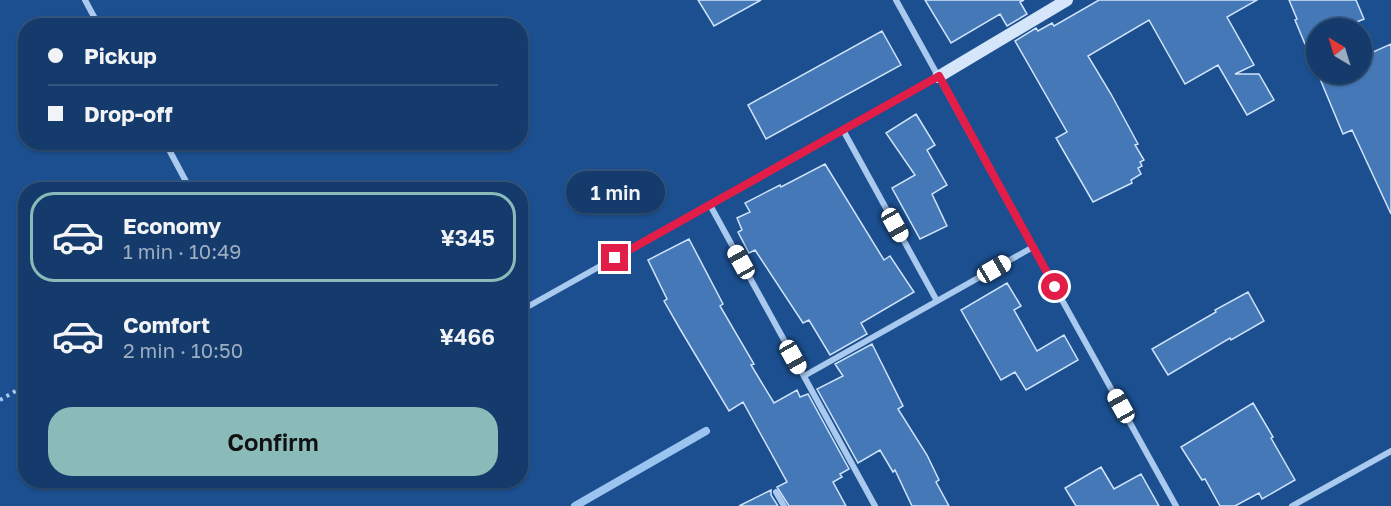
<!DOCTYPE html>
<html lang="en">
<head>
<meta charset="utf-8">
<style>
  :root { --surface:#143b6b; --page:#214673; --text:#f1f3f6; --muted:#9dadc1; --line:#33557e; --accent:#8bbbb9 }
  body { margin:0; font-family:"Golos Text",sans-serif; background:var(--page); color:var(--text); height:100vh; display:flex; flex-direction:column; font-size:22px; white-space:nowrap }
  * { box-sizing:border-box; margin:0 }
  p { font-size:20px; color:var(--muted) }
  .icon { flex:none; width:33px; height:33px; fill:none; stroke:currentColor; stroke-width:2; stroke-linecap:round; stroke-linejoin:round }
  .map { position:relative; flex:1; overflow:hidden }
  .sheet { position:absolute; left:18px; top:182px; width:510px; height:306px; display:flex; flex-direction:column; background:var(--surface); border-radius:24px; box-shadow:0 2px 4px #0004,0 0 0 2px var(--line) }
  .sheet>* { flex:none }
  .hud { position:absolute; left:18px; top:18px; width:510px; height:132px; border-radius:24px; box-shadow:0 2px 4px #0004,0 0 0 2px var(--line); display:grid; align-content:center; height:132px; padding:0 30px; background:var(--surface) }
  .needle { width:39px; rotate:322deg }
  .controls { position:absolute; left:1306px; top:18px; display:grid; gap:12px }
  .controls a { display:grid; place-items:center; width:66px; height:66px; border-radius:50%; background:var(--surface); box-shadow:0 2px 4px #0004,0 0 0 2px var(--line); font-size:30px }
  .end { position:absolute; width:27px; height:27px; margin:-14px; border:8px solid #e11d48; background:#fff; box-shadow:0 0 0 3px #fff }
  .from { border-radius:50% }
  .bubble { position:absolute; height:42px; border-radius:21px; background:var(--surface); box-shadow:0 2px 4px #0004,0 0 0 2px var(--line); font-size:20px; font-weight:600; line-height:42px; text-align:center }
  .car { position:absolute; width:18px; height:36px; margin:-18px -9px; border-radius:8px; box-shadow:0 0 4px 2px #0007; background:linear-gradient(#fff 24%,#345 0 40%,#fff 0 76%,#345 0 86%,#fff 0) }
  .hud b { display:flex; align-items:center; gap:21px; height:57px; font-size:22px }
  .hud b+b { border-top:2px solid var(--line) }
  .hud i { width:15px; height:15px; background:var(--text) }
  ul { padding:10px 0 0; list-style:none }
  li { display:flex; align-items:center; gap:18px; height:90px; margin:0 12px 9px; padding:0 18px; border:3px solid transparent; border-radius:24px }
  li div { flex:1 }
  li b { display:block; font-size:22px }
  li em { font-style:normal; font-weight:600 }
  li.active { border-color:var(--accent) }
  li>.icon { width:54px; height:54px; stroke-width:1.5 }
  .action { display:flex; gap:12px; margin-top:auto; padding:12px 30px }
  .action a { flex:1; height:69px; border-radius:24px; background:var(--accent); color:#111; font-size:24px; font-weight:600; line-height:69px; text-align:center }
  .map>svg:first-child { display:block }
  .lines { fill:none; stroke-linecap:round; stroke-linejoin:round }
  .stream { stroke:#9cc4f0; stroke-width:8 }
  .building { fill:#4478b7; stroke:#cfe3fa; stroke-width:1.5 }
  .path { stroke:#a9c9ee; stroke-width:4; stroke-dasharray:3 4.5; stroke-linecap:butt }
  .street { stroke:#a9c9ee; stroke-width:6 }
  .secondary { stroke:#d6e6fa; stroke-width:12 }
  .route { stroke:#e11d48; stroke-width:8 }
</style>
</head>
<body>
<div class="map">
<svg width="1391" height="506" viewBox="0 0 1391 506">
  <rect width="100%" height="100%" fill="#1b4f8f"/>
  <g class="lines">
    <!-- stream -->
    <path class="stream" d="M575 506 706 431"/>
  </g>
  <!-- building -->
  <path class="building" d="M698 0H761L714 26Z
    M925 0H1024L1020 2 1027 14 1007 26 1000 14 951 43Z
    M1099 0H1257L1227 17 1254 65 1235 74H1259L1274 100 1247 115 1218 65 1185 84 1149 20 1088 56 1111 94 1138 144 1135 145 1144 160 1140 162 1142 166 1138 168 1141 174 1131 180 1132 183 1093 202 1056 138 1067 132 1015 41 1036 28 1038 31 1052 23 1054 26Z
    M1289 0H1356L1364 19 1342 28H1317V39L1305 44 1295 20 1297 19Z
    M882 31 901 65 766 139 748 105Z
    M1391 44V214L1352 130 1343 134 1318 74H1362V57Z
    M916 114 935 145 927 150 947 185 932 194 947 226 920 239 892 188 915 175 886 133Z
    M825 164 884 260 890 256 914 292 861 323 867 334 830 355 809 320 803 323 755 250 749 253 738 232 742 230 737 218 750 212 745 203 780 185 781 187Z
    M689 239 723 304 720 306 754 364 751 365 774 403 797 390 800 397 808 394 849 469 840 474 842 477 833 482 846 506H789L777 487 787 482 743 402 729 411 680 329 664 301 667 299 648 260Z
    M1007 283 1021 306 1014 310 1037 351 1064 335 1078 360 1026 390 1015 372 1001 380 961 310Z
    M1248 292 1264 321 1231 340 1230 338 1168 375 1152 349 1216 312 1215 310Z
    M872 344 903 406 898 409 927 455 939 480 936 482 949 506H912L895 470 893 472 880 450 858 463 817 389 843 376 835 364Z
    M1253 403 1273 437 1271 438 1295 480 1262 499 1259 493 1235 506H1220L1205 479 1202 480 1181 447Z
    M1101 467 1114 489 1141 474 1159 506H1076L1065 488Z
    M771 490V495L778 506H739Z"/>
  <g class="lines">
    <!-- path -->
    <path class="path" d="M0 400 26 385"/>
    <!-- street -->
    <path class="street" d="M85 0 99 26
      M896 0 1176 506
      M843 130 937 301
      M165 142 190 189
      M710 205 875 506
      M520 311 938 77
      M804 376 1033 247
      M776 492 784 506
      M1292 506 1391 451"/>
    <!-- secondary -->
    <path class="secondary" d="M938 77 1067 0"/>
  </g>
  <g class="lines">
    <!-- route -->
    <path class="route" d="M615 258 939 76 1055 287"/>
  </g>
</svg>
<div class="controls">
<a><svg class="needle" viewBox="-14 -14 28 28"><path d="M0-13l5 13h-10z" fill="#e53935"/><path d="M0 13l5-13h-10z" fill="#9dadc1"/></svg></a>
</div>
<i class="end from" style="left:1055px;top:287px"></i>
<i class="end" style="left:615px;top:258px"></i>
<div class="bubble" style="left:566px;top:171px;width:99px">1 min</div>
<i class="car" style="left:895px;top:225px;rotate:151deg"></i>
<i class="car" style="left:741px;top:262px;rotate:331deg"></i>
<i class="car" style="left:994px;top:269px;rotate:60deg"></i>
<i class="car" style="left:793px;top:357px;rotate:151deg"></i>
<i class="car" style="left:1121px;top:406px;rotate:331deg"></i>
<div class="hud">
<b><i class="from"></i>Pickup</b>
<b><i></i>Drop-off</b>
</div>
<section class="sheet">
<ul>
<li class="active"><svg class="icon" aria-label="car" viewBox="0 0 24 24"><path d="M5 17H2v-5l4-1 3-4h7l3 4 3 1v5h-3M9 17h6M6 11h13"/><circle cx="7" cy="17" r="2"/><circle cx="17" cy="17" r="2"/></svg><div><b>Economy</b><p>1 min · 10:49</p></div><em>¥345</em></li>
<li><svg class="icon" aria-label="car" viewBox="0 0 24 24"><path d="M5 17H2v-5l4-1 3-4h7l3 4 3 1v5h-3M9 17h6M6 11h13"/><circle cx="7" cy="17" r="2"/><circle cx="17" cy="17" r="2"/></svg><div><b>Comfort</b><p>2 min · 10:50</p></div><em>¥466</em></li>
</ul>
<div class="action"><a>Confirm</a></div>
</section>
</div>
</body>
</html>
